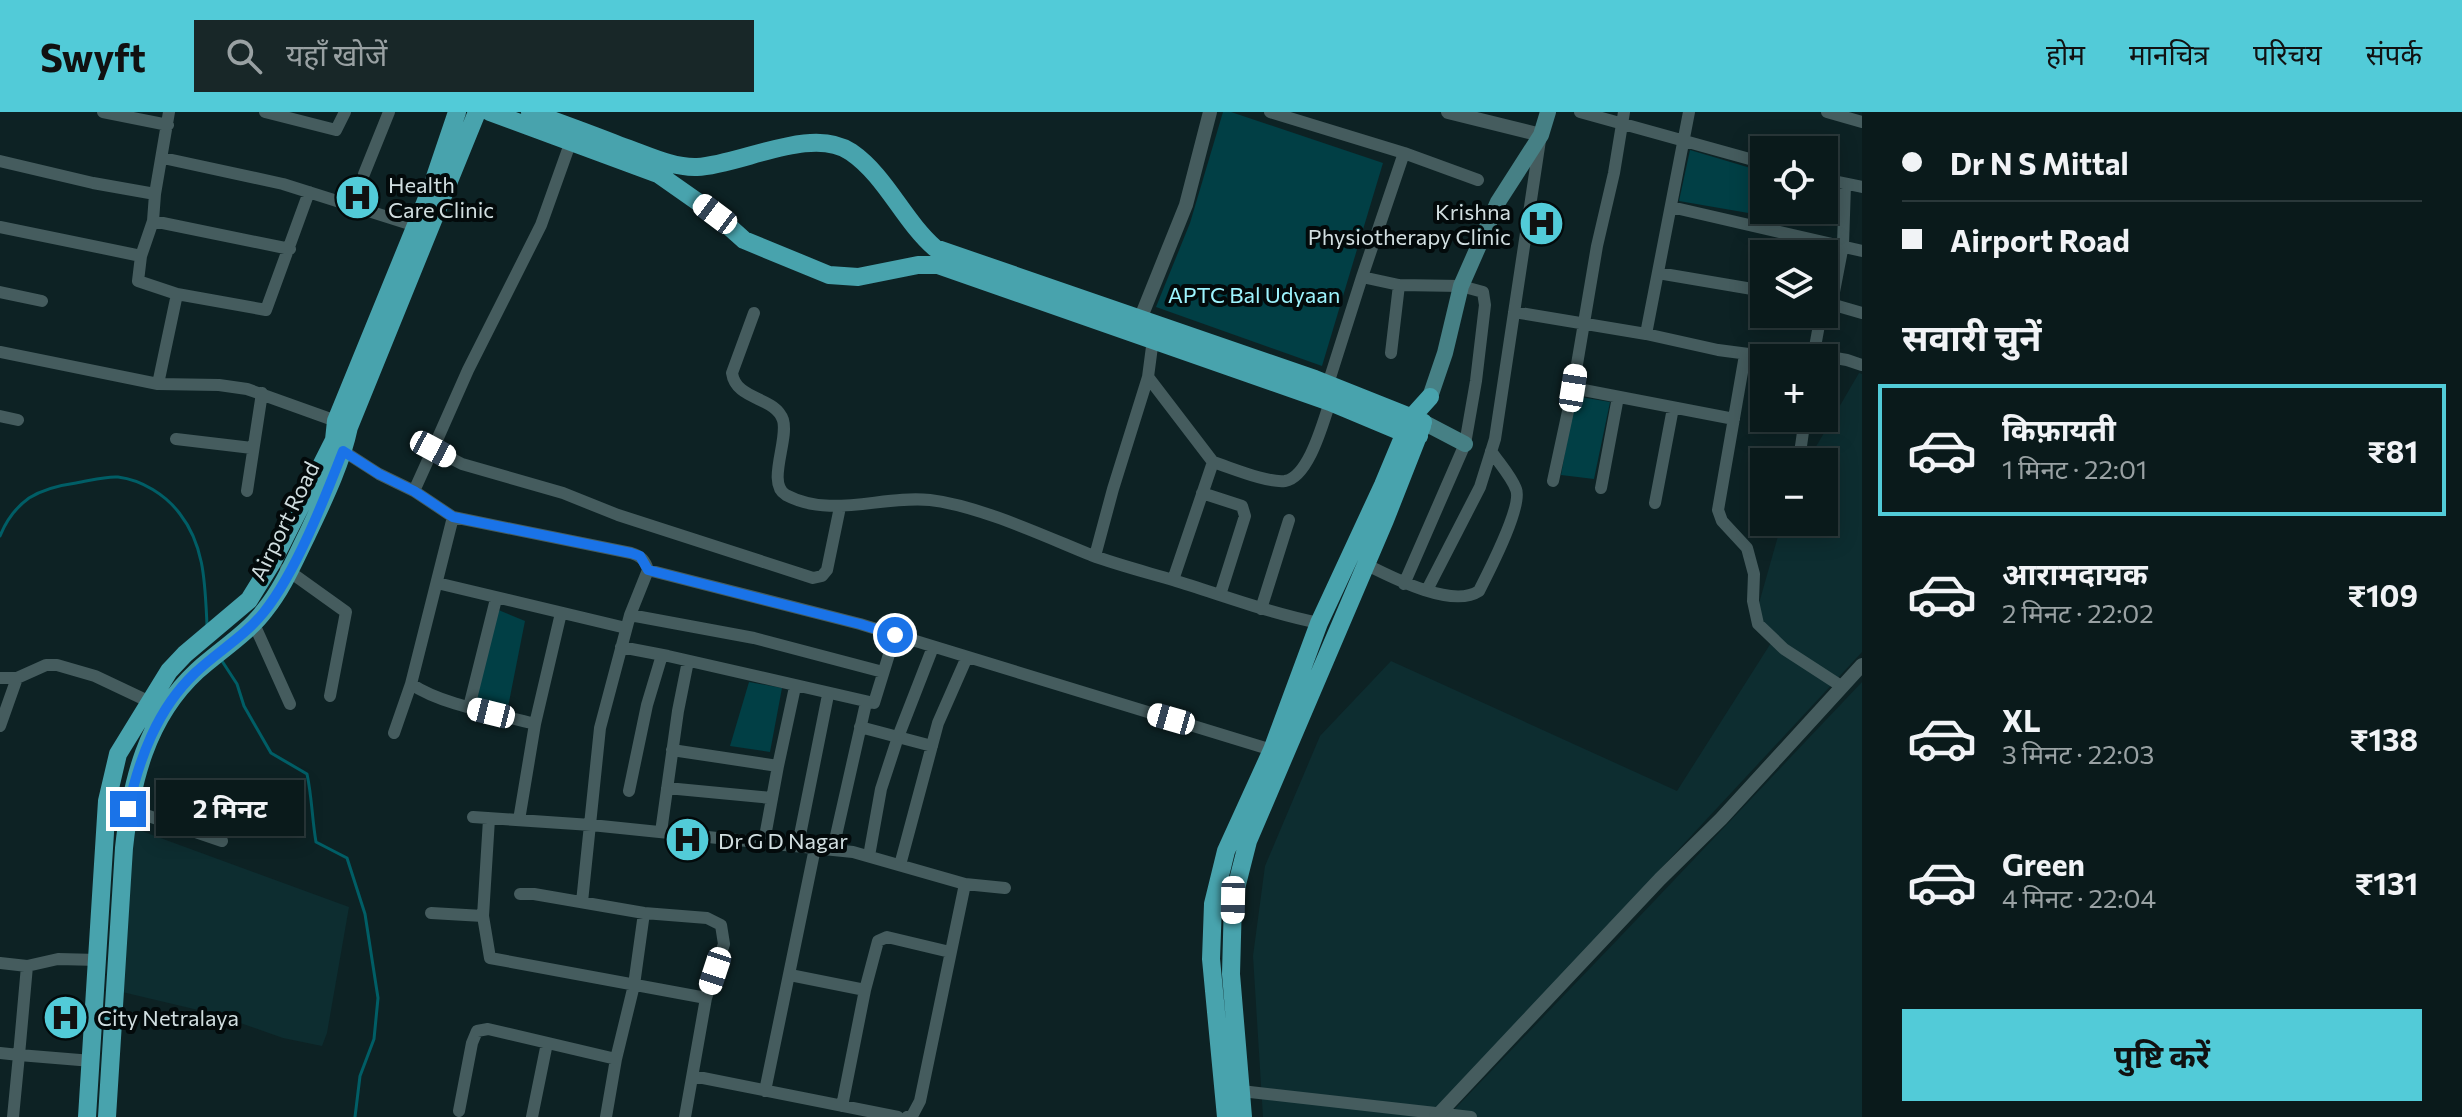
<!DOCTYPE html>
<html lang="hi">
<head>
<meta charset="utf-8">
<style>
  :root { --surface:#0a1a1b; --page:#182728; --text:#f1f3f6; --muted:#99a1a3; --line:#2a383a; --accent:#52cbd8 }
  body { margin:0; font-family:Commissioner,"Noto Sans Devanagari",sans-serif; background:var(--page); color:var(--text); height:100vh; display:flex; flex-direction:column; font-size:30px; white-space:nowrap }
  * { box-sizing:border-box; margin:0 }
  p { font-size:26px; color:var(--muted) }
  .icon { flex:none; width:44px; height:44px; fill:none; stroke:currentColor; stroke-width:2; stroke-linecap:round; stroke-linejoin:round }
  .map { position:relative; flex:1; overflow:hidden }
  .panel { display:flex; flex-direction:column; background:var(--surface); width:600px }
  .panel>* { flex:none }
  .top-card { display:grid; align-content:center; height:176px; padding:0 40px; background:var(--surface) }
  .buttons { position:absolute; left:1750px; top:24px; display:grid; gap:16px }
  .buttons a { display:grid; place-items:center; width:88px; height:88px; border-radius:0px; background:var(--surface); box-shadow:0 4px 20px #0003,0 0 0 2px var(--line); font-size:40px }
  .end { position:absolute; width:36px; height:36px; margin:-18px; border:10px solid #1a73e8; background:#fff; box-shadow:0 0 0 4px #fff }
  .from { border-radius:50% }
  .bubble { position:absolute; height:56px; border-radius:0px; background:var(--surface); box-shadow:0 4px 20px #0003,0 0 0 2px var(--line); font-size:26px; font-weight:700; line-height:56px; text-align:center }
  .car { position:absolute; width:24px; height:48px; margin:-24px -12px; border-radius:10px; box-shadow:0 0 6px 2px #0007; background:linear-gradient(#fff 24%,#345 0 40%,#fff 0 76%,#345 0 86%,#fff 0) }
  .top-card b { display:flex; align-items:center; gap:28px; height:76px; font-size:30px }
  .top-card b+b { border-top:2px solid var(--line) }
  .top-card i { width:20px; height:20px; background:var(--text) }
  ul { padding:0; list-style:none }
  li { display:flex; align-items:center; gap:24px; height:132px; margin:0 16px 12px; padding:0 24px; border:4px solid transparent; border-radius:0px }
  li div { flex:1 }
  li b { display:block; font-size:30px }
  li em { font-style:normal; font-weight:700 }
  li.current { border-color:var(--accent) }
  li>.icon { width:72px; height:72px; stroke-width:1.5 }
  h2 { padding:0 40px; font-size:36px; line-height:96px }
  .primary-button { display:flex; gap:16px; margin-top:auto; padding:16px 40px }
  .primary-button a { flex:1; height:92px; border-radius:0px; background:var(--accent); color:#111; font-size:32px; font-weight:700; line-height:92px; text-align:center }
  header { display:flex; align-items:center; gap:48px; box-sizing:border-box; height:112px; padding:0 40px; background:var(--accent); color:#111 }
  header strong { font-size:38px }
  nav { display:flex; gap:44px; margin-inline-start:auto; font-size:28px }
  .search { width:560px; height:72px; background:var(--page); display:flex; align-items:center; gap:20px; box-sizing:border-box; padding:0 28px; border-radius:0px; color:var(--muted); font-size:30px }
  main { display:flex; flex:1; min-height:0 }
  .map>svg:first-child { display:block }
  .built { fill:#0d2d30 }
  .green { fill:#013f45 }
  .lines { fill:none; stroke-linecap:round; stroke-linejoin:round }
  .stream { stroke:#005e66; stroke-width:3 }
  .minor { stroke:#455c5e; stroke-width:12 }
  .tertiary { stroke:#455c5e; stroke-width:14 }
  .secondary { stroke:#468085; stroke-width:16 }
  .primary { stroke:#48a3ad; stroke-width:18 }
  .route { stroke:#1a73e8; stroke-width:10 }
  .labels { text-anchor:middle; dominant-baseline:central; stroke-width:8; stroke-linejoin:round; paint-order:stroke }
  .poi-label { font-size:22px; fill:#d1dee0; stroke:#030a0b; text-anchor:start }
  .park-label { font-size:22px; fill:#9ef4fe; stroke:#030a0b }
  .street-label { font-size:22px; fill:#d1dee0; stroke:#030a0b }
</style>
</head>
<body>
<header>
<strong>Swyft</strong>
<div class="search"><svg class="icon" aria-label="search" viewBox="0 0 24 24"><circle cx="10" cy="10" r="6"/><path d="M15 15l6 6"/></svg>यहाँ खोजें</div>
<nav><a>होम</a><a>मानचित्र</a><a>परिचय</a><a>संपर्क</a></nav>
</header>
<main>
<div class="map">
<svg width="1862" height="1005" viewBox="0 0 1862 1005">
  <rect width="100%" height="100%" fill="#0d2224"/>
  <!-- built -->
  <path class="built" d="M1859 261 1862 262V540L1430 1005H1263L1253 844 1265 754 1320 624 1391 549 1677 679 1776 523 1754 509 1782 410H1824V350H1807Z
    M1862 570V1005H1447L1620 825Z
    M136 717 349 795 327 921 322 934 283 926 215 902 118 879 126 745Z"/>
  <!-- green -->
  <path class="green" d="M1223 0H1231L1383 51 1322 254 1156 195 1190 111Z
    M1690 38 1764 60 1760 103 1679 89Z
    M1575 284 1610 290 1594 367 1561 363Z
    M496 497 525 509 508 595 477 587Z
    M749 570 782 576 770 640 730 634Z"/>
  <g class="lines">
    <!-- stream -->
    <path class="stream" d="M0 424C6 409 15 396 29 386 42 378 61 373 76 371 89 369 105 364 118 365 142 368 166 383 180 402 205 434 205 473 207 513
      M222 549 237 572 244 594 271 641 307 662C312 685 312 707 316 730L347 746 365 802 378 886 374 927 360 964 355 1005"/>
    <!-- minor -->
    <path class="minor" d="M103 0 168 13
      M169 0 155 82 153 109 141 144 138 169 177 182 266 198 309 80
      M265 0 336 18 345 0
      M1270 0 1404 41 1478 68
      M1580 0 1764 51
      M1827 0 1862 10
      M571 29 541 113 468 258 433 337 462 352 563 381 618 403 813 466 822 464 827 458 840 395
      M163 46 283 72 416 114
      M0 49 93 71 155 82
      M364 62 389 0
      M1824 67 1862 75
      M1671 95 1862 139
      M153 109 290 137
      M0 115 141 144
      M1658 161 1764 179
      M1362 165 1399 173 1461 174 1483 180 1485 193 1476 269 1465 332 1404 472
      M0 180 42 189
      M1824 189 1833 185 1843 133 1845 73
      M1824 190 1862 201
      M1514 200 1646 222 1718 238 1779 246
      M754 201 732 261C736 289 775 284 783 308 789 328 766 372 786 383 831 407 882 383 930 388 980 394 1044 424 1091 443 1118 453 1146 460 1173 468 1222 483 1269 501 1319 511
      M1646 222 1689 0
      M0 240 158 272 219 273 247 277 336 309
      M1391 241 1399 173
      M1745 243 1718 398 1722 409 1747 436 1754 462 1753 489 1758 512 1784 537 1841 574
      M1813 246 1821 202
      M1815 246 1818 243 1847 248 1862 253
      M1148 265 1213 350 1173 468
      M158 272 177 182
      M1328 272 1362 165 1404 41
      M1573 276 1734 307
      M0 304 18 308
      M176 327 252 336
      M1801 334 1805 306
      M337 335 379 362 414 379 453 405 631 441C641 444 645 448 648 458L630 503 600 616 582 790
      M1213 350C1232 356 1267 371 1285 369 1309 365 1323 310 1330 290
      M1553 369 1573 276 1597 134 1614 61 1624 0
      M1601 376 1618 285
      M247 379 262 281
      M414 379 433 337
      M1202 381 1242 394 1245 404 1220 483
      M1655 391 1673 296
      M1095 444 1113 377 1148 265 1153 227
      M1365 452C1391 465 1452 497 1479 479 1488 461 1523 394 1516 377 1511 364 1499 351 1491 339
      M286 457 346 500 330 584
      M648 458 860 512 1272 638
      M437 471 626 516
      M1427 478 1480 375 1495 327 1540 28
      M1261 497 1289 408
      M630 503 754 526 883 560
      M254 512 290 592
      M621 535 668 544 874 591 895 523
      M0 566H17L46 553H57L95 564 150 590
      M411 572C442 593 498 602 535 612
      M469 595 496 487
      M0 614 17 566
      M860 615 932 634
      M394 621 411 572 453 405
      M672 638 778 654
      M667 676 771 686
      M629 679 647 593 662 543
      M128 697 222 729
      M473 705 591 713 853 740 965 772 1005 776
      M489 707 483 804 490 846 706 886
      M519 708 535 612 561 501
      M661 720 678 599 688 549
      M764 730 778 654 795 575
      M798 733 828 583
      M833 737 866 591
      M869 744 881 677 898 625 933 535
      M900 753 938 611 967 545
      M520 782H534L644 801 707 806 721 813 724 832 706 886 685 1005
      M431 801 483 804
      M0 851 27 854 19 943 92 949
      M27 854 58 847 98 848
      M790 863 865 878
      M0 941 19 943 13 1005
      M693 964 898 1005
      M765 979 815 736
      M1241 979 1471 1005
      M842 994 865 878 878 829 887 825 950 840
      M459 999 472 931 477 919 488 917 616 947
      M532 1005 547 931
      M606 1005 616 947 634 873 644 801
      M907 1005 912 1004 920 989 965 772"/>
    <!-- tertiary -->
    <path class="tertiary" d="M1448 0 1541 23
      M1137 215 1186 93 1210 0
      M1436 1005 1660 767 1721 707 1862 553"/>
    <!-- secondary -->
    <path class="secondary" d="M1430 285 1445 241 1461 174 1498 90 1541 23 1548 0
      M1423 310 1465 332"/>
    <!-- primary -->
    <path class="primary" d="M490 0 658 62 715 102 744 128 829 163 858 165 918 153H938L1330 290 1404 321 1419 324
      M530 0C560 11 591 22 621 34 645 42 672 56 697 55 741 53 812 13 851 40 886 64 903 108 935 136L1315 267 1423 310
      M87 1005 107 689 118 642 169 559 185 542 249 488 273 449 334 328 336 309 432 74 457 0
      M107 1005 124 736C131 671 146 606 197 559 219 539 247 522 265 498 283 476 294 449 307 423 323 389 341 353 349 315L477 0
      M1226 1005 1211 847 1213 792 1226 739 1272 638 1319 511 1383 373 1411 306 1430 285
      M1243 1005 1231 862 1233 788 1248 729 1385 408 1422 314"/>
  </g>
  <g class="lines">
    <!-- route -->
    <path class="route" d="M128 697C139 647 157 597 195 561 217 540 245 524 264 500 296 460 324 388 343 339L379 362 414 379 453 405 631 441 640 444 648 458 860 512 895 523"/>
  </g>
  <!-- icons -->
  <defs>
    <symbol id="hospital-disc" viewBox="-11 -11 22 22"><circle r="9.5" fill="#52cbd8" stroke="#030a0b"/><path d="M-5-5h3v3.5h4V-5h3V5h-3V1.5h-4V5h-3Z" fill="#111"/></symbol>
  </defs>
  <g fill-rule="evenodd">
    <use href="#hospital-disc" x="332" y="60" width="51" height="51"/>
    <use href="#hospital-disc" x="1516" y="86" width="51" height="51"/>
    <use href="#hospital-disc" x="662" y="702" width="51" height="51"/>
    <use href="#hospital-disc" x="40" y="880" width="51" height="51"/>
  </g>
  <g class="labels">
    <!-- poi labels -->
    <g class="poi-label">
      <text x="388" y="72">Health<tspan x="388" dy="25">Care Clinic</tspan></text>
      <text x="1511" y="99" text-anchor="end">Krishna<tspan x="1511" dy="25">Physiotherapy Clinic</tspan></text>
      <text x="718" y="728">Dr G D Nagar</text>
      <text x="97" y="905">City Netralaya</text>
    </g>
    <!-- park labels -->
    <g class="park-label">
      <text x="1254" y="182">APTC Bal Udyaan</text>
    </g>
    <!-- street labels -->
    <g class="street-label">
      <text transform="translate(284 409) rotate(-64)">Airport Road</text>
    </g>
  </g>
</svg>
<div class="buttons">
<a><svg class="icon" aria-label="locate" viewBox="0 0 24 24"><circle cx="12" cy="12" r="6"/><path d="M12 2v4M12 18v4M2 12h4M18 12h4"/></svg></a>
<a><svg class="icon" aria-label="layers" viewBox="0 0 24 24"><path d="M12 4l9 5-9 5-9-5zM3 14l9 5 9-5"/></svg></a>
<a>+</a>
<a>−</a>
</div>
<i class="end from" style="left:895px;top:523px"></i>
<i class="end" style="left:128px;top:697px"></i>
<div class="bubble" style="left:156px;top:668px;width:148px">2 मिनट</div>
<i class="car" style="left:715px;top:102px;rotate:307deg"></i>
<i class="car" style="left:1573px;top:276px;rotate:9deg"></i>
<i class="car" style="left:433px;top:337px;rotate:118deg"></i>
<i class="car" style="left:491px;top:601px;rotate:284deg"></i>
<i class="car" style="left:1171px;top:607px;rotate:286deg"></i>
<i class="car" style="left:1233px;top:788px;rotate:181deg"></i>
<i class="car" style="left:715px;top:859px;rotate:198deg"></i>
</div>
<section class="panel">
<div class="top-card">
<b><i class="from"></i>Dr N S Mittal</b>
<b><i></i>Airport Road</b>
</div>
<h2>सवारी चुनें</h2>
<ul>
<li class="current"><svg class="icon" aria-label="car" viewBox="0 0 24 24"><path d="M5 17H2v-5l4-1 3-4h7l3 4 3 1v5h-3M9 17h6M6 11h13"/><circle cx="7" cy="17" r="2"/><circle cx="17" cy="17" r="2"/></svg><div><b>किफ़ायती</b><p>1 मिनट · 22:01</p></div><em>₹81</em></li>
<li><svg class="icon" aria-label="car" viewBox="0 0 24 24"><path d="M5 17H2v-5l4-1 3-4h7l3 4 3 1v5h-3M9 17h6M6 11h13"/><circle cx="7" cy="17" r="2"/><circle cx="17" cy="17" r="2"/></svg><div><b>आरामदायक</b><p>2 मिनट · 22:02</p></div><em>₹109</em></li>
<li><svg class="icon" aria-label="car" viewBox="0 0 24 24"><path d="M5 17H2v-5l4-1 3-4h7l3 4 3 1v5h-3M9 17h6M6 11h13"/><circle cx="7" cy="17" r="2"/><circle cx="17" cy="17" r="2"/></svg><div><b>XL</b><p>3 मिनट · 22:03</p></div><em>₹138</em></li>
<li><svg class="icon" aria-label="car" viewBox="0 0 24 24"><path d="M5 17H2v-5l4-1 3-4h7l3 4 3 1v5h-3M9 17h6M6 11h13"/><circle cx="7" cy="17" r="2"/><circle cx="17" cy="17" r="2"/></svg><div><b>Green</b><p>4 मिनट · 22:04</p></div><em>₹131</em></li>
</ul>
<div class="primary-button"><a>पुष्टि करें</a></div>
</section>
</main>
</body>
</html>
